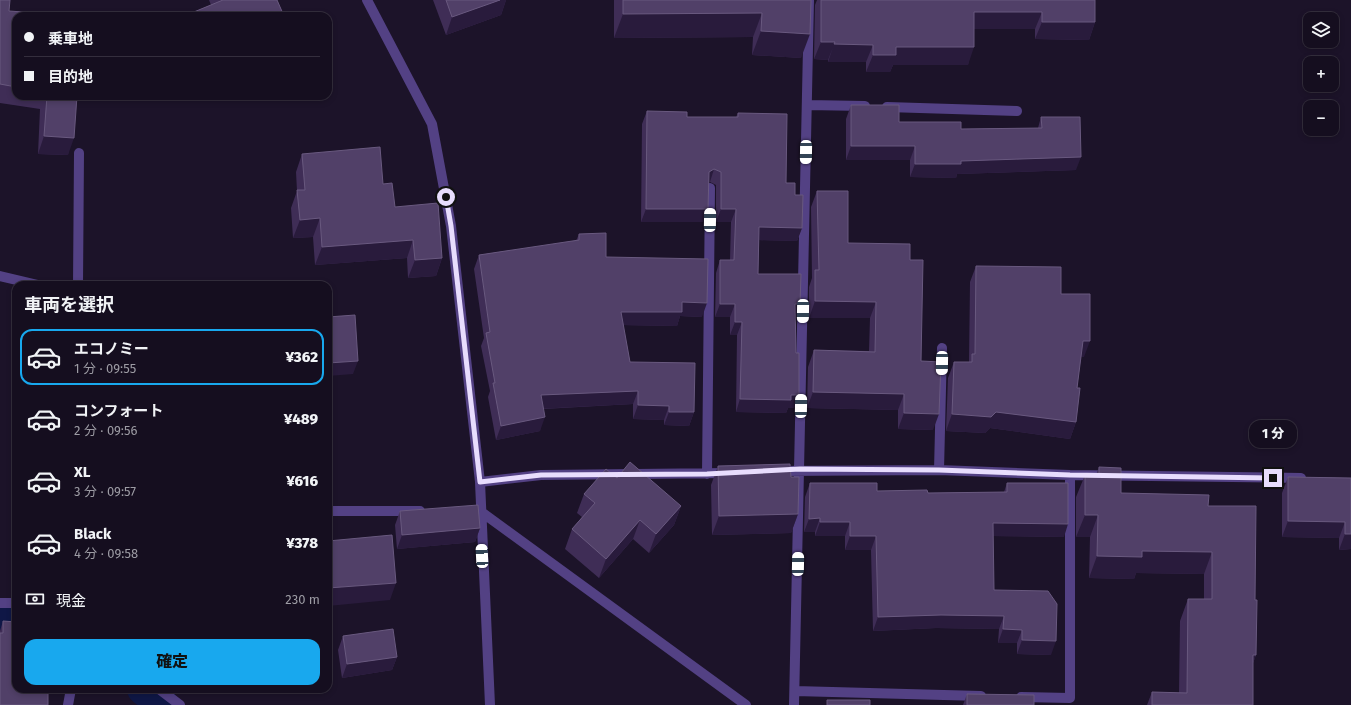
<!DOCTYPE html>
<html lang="ja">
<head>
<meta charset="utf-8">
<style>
  :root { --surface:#150e1f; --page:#221c2c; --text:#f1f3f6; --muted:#9d9ca4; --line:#342e3d; --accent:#18a8ee }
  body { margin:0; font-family:"Fira Sans","Noto Sans JP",sans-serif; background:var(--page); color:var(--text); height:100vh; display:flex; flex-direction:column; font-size:15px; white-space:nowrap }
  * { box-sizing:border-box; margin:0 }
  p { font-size:13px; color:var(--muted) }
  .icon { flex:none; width:22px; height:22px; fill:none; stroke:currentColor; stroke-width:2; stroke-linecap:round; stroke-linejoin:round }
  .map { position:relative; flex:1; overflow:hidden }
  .details { position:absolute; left:12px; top:281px; width:320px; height:412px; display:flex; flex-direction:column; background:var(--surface); border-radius:12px; box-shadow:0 2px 6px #0003,0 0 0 1px var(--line) }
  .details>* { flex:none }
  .hud { position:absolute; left:12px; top:12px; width:320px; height:88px; border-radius:12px; box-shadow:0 2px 6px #0003,0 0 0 1px var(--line); display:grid; align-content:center; height:88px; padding:0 12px; background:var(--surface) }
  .fabs { position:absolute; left:1303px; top:12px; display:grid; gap:8px }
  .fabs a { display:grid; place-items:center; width:36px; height:36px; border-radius:8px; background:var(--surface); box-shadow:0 2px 6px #0003,0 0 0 1px var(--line); font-size:20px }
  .end { position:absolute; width:18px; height:18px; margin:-9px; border:5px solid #e8ddfd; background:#111; box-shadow:0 0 0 2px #111 }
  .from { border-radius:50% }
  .bubble { position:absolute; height:28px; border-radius:12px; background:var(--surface); box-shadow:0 2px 6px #0003,0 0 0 1px var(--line); font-size:13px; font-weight:800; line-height:28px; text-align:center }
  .car { position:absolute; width:12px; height:24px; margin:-12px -6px; border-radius:5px; box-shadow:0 0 3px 1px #0007; background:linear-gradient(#fff 24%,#345 0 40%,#fff 0 76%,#345 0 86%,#fff 0) }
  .hud b { display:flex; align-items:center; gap:14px; height:38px; font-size:15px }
  .hud b+b { border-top:1px solid var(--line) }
  .hud i { width:10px; height:10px; background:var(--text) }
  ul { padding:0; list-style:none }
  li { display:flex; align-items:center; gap:12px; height:56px; margin:0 8px 6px; padding:0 4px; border:2px solid transparent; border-radius:12px }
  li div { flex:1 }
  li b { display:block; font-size:15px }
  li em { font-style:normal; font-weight:800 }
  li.on { border-color:var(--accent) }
  li>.icon { width:36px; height:36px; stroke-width:1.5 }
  h2 { padding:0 12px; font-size:18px; line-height:48px }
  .pay { display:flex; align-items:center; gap:10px; height:44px; padding:0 12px; font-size:15px }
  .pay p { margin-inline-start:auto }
  .primary-button { display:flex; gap:8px; margin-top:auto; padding:8px 12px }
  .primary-button a { flex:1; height:46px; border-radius:12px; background:var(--accent); color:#111; font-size:16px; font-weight:800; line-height:46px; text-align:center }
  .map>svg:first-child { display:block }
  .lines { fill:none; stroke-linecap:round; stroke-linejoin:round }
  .canal { stroke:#0f1746; stroke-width:32 }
  .minor { stroke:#534184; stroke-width:10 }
  .wall { fill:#3f2d56 }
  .shaded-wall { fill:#291b3c }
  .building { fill:#514068; stroke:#69597f }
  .route { stroke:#e8ddfd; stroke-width:5 }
</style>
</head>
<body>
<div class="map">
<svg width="1351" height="705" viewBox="0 0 1351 705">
  <rect width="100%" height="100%" fill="#1c1329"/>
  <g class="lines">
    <!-- canal -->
    <path class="canal" d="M0 614H16
      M143 689 163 705"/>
    <!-- minor -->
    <path class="minor" d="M367 0 432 124 451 226 480 482 490 705
      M807 105 865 106
      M887 107 1017 111
      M0 276 38 285
      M78 285 79 153
      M939 470 942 348
      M777 471 939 470 1070 475 1301 478
      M707 474 710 188
      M480 482 541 475 728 473
      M328 511H420
      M476 511H480L746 705
      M0 603H16
      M159 689 180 705
      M795 691 981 696
      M1021 697 1070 698V475
      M68 705 71 689
      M794 705 809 0"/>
  </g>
  <!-- wall -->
  <path class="wall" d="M0 0 9 11 16 16V96H77L68 155 38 154 40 109 0 103Z
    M209 0H277L284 16H188L189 14 211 5Z
    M433 0H506L501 15 446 35Z
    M614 0H811L801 58 752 55 753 37 614 38Z
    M817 0H1095V22L1089 40 1035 39V29H974L968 65H893L890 72H866V62H828V60L814 59 815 5Z
    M851 105 899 122 961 129 1038 128 1041 117 1076 170 957 174 956 178 910 177V160H846V119Z
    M647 111 687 117H736L738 113 795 195 802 228 797 241 759 240 758 274 800 304 796 317H795L796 353 799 395 794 408H788L786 413 736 412 737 335H730V317H715L716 273 720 260H730L731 222H716V185L710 182H709L703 222H641L642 124Z
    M302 154 383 184 395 207 442 258 436 276 408 278 407 258 315 265 313 237 293 238 291 208 297 191 296 172Z
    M817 191 848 243 910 260 921 361 933 430 898 429V410L807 408 808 367 814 350 869 351 870 318H809V287L812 278 811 207Z
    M579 234 606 257 702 317 680 316 677 326 623 325 630 362 694 412 689 426 664 425V420L633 419V404L543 409 540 431 496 440 488 397 490 391 481 346 484 338 474 269 479 255 576 241Z
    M976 266 1061 294 1084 357H1081L1077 388 1076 422 1070 439 990 428 985 433 946 431 948 378 954 362H969L970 282Z
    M718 466 798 514 791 533 712 535 711 485Z
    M1099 467 1121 493 1208 506 1255 600 1256 655 1253 663V705H1147L1152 692 1179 693 1180 621 1188 599H1204V574L1136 573 1134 579 1089 578 1090 537H1076V497L1085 475H1096Z
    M1288 477 1351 478V549L1339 550V538L1282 537V493Z
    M617 478 681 506 674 525 649 553 633 539 599 578 565 549 572 529 582 517 577 513 584 494Z
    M810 483 877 491 928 493 1004 492 1007 483 1064 537 993 536 994 590 1051 655 1017 654V643H998L999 629 936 628 873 631 871 550H845V536H815V532H804L805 497Z
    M400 511 480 528 475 542 397 549 395 525Z
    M3 621 59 689H48L0 705V631Z
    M343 636 397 657 392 670 342 678 338 650Z
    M967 694 1034 705H963Z"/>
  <!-- shaded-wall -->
  <path class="shaded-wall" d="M500 0H506L501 15 446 35 452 17Z
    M974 12H1042L1035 29H968Z
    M762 13 753 37 614 38 623 14Z
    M1042 22H1095L1089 40 1035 39Z
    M761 31 810 34 801 58 752 55Z
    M821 42H835L828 60 814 59Z
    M834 44 873 45 866 62H828Z
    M896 47H974L968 65H893L890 72H866L873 55Z
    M44 136 74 138 68 155 38 154Z
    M851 146H915L910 160H846Z
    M1081 157 1076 170 957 174 956 178 910 177 915 164 961 161Z
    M714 169 710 182 704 185 709 172Z
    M646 209H708L703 222H641Z
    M721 209H736L731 222H716Z
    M320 218 313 237 293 238 300 220Z
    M759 227 802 228 797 241 755 240Z
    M413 240 407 258 315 265 322 247Z
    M442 258 436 276 408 278 415 260Z
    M815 301 876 302 870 318H809Z
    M682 302 707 303 702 317 680 316 677 326 616 325 621 312Z
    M720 304H735L730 317H715Z
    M795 304H800L796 317H790Z
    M735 322H742L737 335H730Z
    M1083 341H1090L1084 357H1078Z
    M358 361 353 374 328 376V363Z
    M638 391 633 404 536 409 541 395Z
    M813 392 904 394 898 410 807 408Z
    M791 395H799L794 408H788L786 413 736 412 740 399Z
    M638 405 669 406 664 420 633 419Z
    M669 412H694L689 426 664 425Z
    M996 412 1076 422 1070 439 990 428 985 433 946 431 952 414Z
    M904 413 939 414 933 430 898 429Z
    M545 417 540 431 496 440 501 426Z
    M681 506 674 525 649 553 656 534Z
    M798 514 791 533 712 535 719 516Z
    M1085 515H1098L1090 537H1076Z
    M820 518 815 532H804L809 519Z
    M640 520 633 539 599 578 606 559Z
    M1288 521 1345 522 1339 538 1282 537Z
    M820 522H850L845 536H815Z
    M993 523 1068 524 1064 537 988 536Z
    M480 528 475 542 397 549 402 535Z
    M1345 534H1351V549L1339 550Z
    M850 536H876L871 550H845Z
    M1142 551 1212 552 1204 574 1136 573 1134 579 1089 578 1097 556Z
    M396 583 390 600 328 606V588Z
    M941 615 1004 616 999 629 936 628 873 631 878 617Z
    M1003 629 1022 630 1017 643H998Z
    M1022 640 1056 641 1051 655 1017 654Z
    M1253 655H1256L1248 677Z
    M397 657 392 670 342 678 347 664Z"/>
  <!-- building -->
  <path class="building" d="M0 0H10L9 11 81 16H16V87L0 84Z
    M223 0H277L284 16H190L189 14Z
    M446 0H500L452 17Z
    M623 0H811L810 34 761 31 762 13 623 14Z
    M821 0H1095V22H1042V12H974V47H896V55H873V45L834 44 835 42H821Z
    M47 96H77L74 138 44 136Z
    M851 105H899V122H961V129L1042 128 1041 117H1080L1081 157 961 161V164H915V146H851Z
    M647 111 687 112V117H738V113L787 114 786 183H795V195H803L802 228 759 227 758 274H801L800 304H795L796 353H799V395H791V400L740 399 742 322H735V304H720V260H734L736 209H721V172L714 169 709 172 708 209H646Z
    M380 147 383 184 392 183 395 207 438 203 442 258 415 260 413 240 322 247 320 218 300 220 297 190H305L302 154Z
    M817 191H848V243L910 244V260H923L921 361 941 362 939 414 904 413V394L813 392 814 350 875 352 876 302 815 301V270H819Z
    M606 233V257L708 259 707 303 682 302V312H621L630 362 695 363 694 412H669V406L638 405V391L541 395 545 417 501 426 493 383H495L486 333 490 332 479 255 579 240V234Z
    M976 266 1061 267V294H1090V341H1083L1077 388H1080L1076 422 996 412 991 417 952 414 954 362H972V354H975Z
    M355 315 358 361 328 363V317Z
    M630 462 681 506 656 534 640 520 606 559 572 529 595 503 584 494 606 469 617 478Z
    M790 464 791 477H799L798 514 719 516 718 466Z
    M1099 467 1121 468V493L1209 495 1208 506H1256L1255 600H1257L1256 655H1253V705H1152V692L1187 693 1188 599H1212V552L1142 551V557L1097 556 1098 515H1085V475H1099Z
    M1288 477 1351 478V534H1345V522L1288 521Z
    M810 483H877V491L927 490 928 493 1007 492V483H1068V524L993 523 994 590 1048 591 1057 604 1056 641 1022 640V630L1003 629 1004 616 941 615 878 617 876 536H850V522H820V518L809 519Z
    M478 505 480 528 402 535 400 511Z
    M392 535 396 583 328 588V541Z
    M3 621 16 622V689H48V705H0V633H3Z
    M393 629 397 657 347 664 343 636Z
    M967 694 1034 695V705H967Z
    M827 700H870V705H827Z"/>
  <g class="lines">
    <!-- route -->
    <path class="route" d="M446 197 451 226 480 482 541 475 707 474 800 469 939 470 1070 475 1273 478"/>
  </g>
</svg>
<div class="fabs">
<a><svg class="icon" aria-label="layers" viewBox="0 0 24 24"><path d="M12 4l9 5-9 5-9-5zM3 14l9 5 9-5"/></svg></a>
<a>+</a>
<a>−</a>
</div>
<i class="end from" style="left:446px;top:197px"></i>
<i class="end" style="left:1273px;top:478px"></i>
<div class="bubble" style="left:1249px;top:420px;width:48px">1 分</div>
<i class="car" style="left:806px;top:152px;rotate:181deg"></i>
<i class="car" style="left:710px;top:220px;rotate:1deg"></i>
<i class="car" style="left:803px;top:311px;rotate:181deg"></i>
<i class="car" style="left:942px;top:363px;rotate:181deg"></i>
<i class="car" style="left:801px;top:406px;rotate:1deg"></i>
<i class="car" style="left:482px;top:556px;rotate:357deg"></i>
<i class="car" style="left:798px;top:564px;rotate:1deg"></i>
<div class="hud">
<b><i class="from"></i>乗車地</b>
<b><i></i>目的地</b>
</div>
<section class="details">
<h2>車両を選択</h2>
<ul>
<li class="on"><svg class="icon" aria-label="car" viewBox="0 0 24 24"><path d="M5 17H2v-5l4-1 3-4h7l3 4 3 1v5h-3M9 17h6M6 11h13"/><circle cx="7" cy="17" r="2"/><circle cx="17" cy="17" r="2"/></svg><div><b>エコノミー</b><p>1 分 · 09:55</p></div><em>¥362</em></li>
<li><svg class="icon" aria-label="car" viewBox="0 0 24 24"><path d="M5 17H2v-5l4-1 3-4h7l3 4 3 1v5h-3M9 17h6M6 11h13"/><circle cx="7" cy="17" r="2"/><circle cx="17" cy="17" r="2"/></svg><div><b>コンフォート</b><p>2 分 · 09:56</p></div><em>¥489</em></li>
<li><svg class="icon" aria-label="car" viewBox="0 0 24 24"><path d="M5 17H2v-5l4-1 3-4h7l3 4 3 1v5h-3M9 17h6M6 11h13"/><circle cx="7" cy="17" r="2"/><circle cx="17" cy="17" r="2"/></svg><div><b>XL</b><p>3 分 · 09:57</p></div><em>¥616</em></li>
<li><svg class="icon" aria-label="car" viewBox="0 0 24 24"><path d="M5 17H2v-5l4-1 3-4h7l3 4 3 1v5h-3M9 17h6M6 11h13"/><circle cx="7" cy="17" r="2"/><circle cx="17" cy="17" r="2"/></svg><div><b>Black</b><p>4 分 · 09:58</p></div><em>¥378</em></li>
</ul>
<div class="pay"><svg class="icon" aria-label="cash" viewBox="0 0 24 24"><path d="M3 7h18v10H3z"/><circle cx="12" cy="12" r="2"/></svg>現金<p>230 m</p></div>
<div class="primary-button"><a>確定</a></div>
</section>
</div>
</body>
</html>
